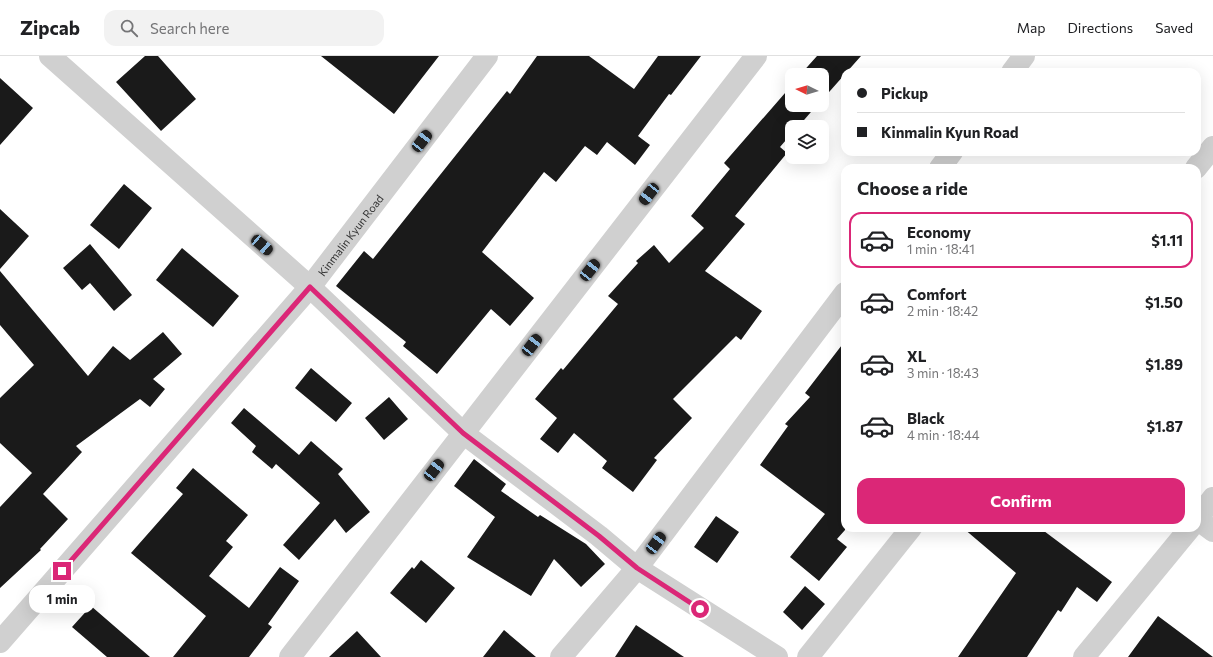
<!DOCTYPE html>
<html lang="en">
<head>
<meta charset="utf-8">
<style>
  :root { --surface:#fff; --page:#f2f2f2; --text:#202124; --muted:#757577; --line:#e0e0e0; --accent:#db2777 }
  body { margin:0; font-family:Commissioner,sans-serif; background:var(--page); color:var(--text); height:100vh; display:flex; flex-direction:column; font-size:15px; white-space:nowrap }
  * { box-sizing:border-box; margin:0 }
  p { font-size:13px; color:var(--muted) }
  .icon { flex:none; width:22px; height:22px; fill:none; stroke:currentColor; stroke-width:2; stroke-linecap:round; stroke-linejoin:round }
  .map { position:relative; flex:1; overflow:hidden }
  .sheet { position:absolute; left:841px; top:108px; width:360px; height:368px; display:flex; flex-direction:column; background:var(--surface); border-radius:12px; box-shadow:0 4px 16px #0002 }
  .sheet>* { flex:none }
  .top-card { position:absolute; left:841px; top:12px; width:360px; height:88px; border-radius:12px; box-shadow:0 4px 16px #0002; display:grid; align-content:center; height:88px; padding:0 16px; background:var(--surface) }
  .needle { width:26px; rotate:275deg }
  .tools { position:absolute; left:785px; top:12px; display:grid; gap:8px }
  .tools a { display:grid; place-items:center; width:44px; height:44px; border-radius:8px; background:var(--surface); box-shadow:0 4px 16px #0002; font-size:20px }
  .end { position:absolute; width:18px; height:18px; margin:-9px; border:5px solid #db2777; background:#fff; box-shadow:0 0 0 2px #fff }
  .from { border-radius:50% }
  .bubble { position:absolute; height:28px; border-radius:12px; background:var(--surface); box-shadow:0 4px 16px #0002; font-size:13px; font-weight:700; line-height:28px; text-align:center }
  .car { position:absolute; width:12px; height:24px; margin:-12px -6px; border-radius:5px; box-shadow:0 0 3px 1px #0007; background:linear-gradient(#222 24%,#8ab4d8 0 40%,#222 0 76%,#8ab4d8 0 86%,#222 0) }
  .top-card b { display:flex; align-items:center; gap:14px; height:38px; font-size:15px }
  .top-card b+b { border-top:1px solid var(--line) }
  .top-card i { width:10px; height:10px; background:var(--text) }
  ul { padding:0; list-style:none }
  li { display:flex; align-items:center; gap:12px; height:56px; margin:0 8px 6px; padding:0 8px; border:2px solid transparent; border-radius:12px }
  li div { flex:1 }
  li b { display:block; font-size:15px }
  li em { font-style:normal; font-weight:700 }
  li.current { border-color:var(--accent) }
  li>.icon { width:36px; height:36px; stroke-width:1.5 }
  h2 { padding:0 16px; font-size:18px; line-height:48px }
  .primary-button { display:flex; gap:8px; margin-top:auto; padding:8px 16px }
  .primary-button a { flex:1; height:46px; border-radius:12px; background:var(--accent); color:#fff; font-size:16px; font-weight:700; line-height:46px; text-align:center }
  header { display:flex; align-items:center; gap:24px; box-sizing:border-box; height:56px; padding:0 20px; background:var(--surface); border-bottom:1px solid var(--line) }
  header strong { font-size:19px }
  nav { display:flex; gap:22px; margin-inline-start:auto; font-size:14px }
  .search { width:280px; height:36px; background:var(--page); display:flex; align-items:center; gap:10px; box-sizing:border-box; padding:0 14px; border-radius:12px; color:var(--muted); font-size:15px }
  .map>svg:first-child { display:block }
  .building { fill:#1a1a1a }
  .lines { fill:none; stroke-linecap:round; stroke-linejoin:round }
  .street { stroke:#d0d0d0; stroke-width:22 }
  .route { stroke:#db2777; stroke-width:5 }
  .labels { text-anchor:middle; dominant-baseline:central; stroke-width:4; stroke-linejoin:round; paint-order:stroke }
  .street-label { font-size:11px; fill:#333; stroke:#fff }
</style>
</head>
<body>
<header>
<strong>Zipcab</strong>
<div class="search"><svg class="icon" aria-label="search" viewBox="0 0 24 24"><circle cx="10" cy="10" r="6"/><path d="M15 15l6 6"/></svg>Search here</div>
<nav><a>Map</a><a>Directions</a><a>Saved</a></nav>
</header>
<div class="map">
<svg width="1213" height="601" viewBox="0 0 1213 601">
  <rect width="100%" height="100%" fill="#fff"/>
  <!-- building -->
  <path class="building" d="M145 0H158L196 43 161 75 116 26Z
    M321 0H439L394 58Z
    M537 0H589L634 33 658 0H701L671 39 669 38 638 80 650 89 635 109 607 86 597 99 585 90 556 126 544 116 482 196 534 242 510 270 491 253 437 318 403 290 406 286 336 230 364 195 373 203 507 35 510 38Z
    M817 0H861L822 44V19H800Z
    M0 22 33 52 0 89Z
    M792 29V49H817L798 71H792V77L780 91 787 97 735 160 745 168 705 215 762 255 741 284 736 280 673 343 692 362 654 402 657 404 633 436 602 412 607 405 574 377 558 397 540 383 557 362 535 343 561 312 563 314 618 248 608 240 638 207 636 205 654 189 669 207 704 172 691 160 730 113 724 107Z
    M124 128 152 152 119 193 90 169Z
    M0 153 29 180 0 213Z
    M90 188 132 239 114 255 90 227 82 234 63 212Z
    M182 192 239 240 213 271 156 224Z
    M0 215 88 320 113 290 130 304 163 276 182 298 153 323 165 333 150 351 140 343 76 390 82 396 43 438 68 463 40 493 41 494 0 532V451L32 417 0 387V342L34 309 0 269Z
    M845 285V474L837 483 847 491 819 525 790 501 825 458 760 409 788 370 785 368 810 341 805 337Z
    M311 312 352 347 336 366 295 332Z
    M389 341 408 363 384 384 365 362Z
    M244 352 299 399 311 385 343 413 338 418 370 456 346 477 335 463 299 504 283 489 320 447 276 408 272 413 252 396 256 390 231 367Z
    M474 403 506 428 501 435 538 461 540 459 586 488 605 508 581 531 554 503 531 540 467 501 495 461 454 430Z
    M193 412 248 459 226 485 233 491 209 520 249 552 280 511 299 525 268 568 272 571 249 601H173L206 560 131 497 183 438 176 432Z
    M716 460 739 476 717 507 694 491Z
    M963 472H1040L1112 526 1097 546 1077 531 1061 556 1058 554 1027 601H958L1016 517Z
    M421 504 455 532 426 567 390 537 412 511 414 513Z
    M805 530 825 548 802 574 783 556Z
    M91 550 150 601H107L72 571Z
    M1158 560 1213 601H1128Z
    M636 569 684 601H615Z
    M504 574 536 601H483Z
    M357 575 381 601H329Z"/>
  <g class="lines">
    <!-- street -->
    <g class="street">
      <path d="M50 0 310 231 463 377 599 480 637 512 777 601"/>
      <path d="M1012 16 1024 0"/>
      <path d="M940 112 952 96"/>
      <path d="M1196 112 1213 91"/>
      <path d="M1197 463 1213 442"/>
      <path d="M1197 463 1213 475"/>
      <path id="s1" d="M0 586 310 231 487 0"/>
      <path d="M290 601 756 0"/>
      <path d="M561 601 637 512 845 237"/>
      <path d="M808 601 911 472"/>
      <path d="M1084 601 1190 472"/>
    </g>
  </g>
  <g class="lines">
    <!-- route -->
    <path class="route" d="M62 515 310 231 463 377 599 480 637 512 700 553"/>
  </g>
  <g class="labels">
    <!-- street labels -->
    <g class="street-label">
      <text stroke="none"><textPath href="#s1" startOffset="537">Kinmalin Kyun Road</textPath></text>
    </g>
  </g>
</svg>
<div class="tools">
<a><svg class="needle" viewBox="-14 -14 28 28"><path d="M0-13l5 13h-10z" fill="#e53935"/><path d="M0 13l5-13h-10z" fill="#757577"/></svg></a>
<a><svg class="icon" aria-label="layers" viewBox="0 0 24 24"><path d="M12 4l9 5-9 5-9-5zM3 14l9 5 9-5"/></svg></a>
</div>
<i class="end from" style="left:700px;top:553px"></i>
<i class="end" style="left:62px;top:515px"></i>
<div class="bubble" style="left:29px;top:529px;width:66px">1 min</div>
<i class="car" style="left:422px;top:85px;rotate:38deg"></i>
<i class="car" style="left:649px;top:138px;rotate:218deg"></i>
<i class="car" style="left:262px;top:189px;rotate:131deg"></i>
<i class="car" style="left:590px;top:214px;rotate:38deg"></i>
<i class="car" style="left:532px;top:289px;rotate:38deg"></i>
<i class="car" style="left:434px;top:414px;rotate:38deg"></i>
<i class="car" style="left:656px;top:487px;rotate:37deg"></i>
<div class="top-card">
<b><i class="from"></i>Pickup</b>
<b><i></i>Kinmalin Kyun Road</b>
</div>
<section class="sheet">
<h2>Choose a ride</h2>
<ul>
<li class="current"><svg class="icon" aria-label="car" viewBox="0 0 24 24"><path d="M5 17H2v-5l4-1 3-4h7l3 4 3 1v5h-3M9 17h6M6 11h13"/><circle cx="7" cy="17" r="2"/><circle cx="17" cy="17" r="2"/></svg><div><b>Economy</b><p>1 min · 18:41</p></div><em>$1.11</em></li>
<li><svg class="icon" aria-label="car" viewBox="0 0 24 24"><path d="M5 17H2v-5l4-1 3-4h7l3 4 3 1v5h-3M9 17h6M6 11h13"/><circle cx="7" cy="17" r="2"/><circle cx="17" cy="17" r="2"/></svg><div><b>Comfort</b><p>2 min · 18:42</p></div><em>$1.50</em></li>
<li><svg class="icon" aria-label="car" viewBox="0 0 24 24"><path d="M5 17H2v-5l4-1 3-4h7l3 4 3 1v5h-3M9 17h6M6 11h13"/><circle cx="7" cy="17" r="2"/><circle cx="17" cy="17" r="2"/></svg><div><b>XL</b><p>3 min · 18:43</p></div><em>$1.89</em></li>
<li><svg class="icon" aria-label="car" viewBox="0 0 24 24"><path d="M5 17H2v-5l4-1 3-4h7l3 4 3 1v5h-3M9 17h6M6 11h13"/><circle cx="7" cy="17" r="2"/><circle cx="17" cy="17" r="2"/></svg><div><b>Black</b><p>4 min · 18:44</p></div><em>$1.87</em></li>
</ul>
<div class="primary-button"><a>Confirm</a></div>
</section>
</div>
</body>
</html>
